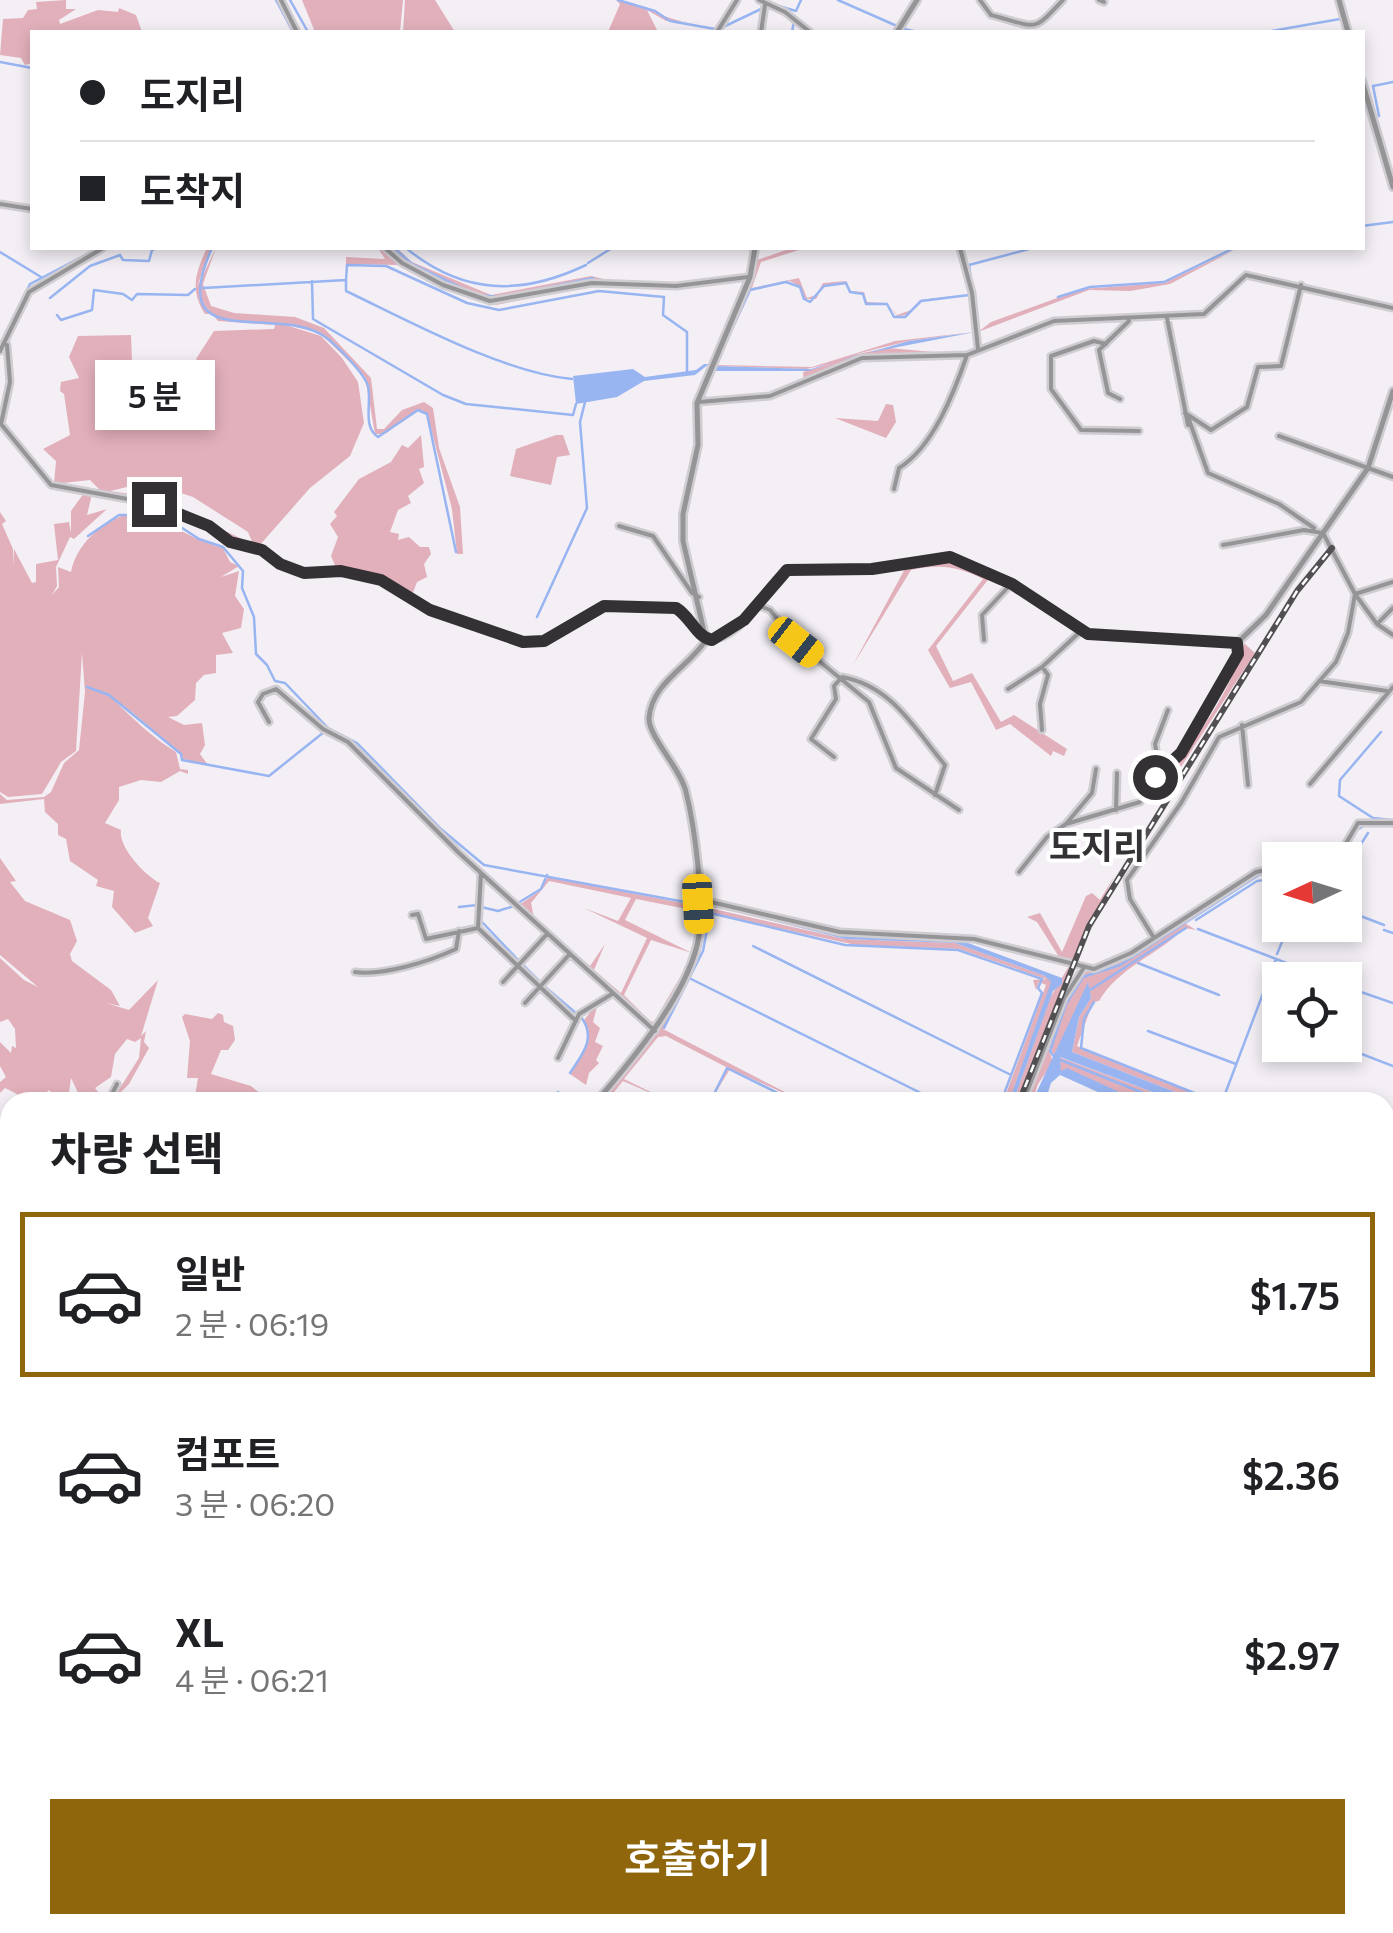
<!DOCTYPE html>
<html lang="ko">
<head>
<meta charset="utf-8">
<style>
  :root { --surface:#fff; --page:#f2f2f2; --text:#202124; --muted:#757577; --line:#e0e0e0; --accent:#8f660c }
  body { margin:0; font-family:Commissioner,"Noto Sans KR",sans-serif; background:var(--page); color:var(--text); height:100vh; display:flex; flex-direction:column; font-size:38px; white-space:nowrap }
  * { box-sizing:border-box; margin:0 }
  p { font-size:32px; color:var(--muted) }
  .icon { flex:none; width:55px; height:55px; fill:none; stroke:currentColor; stroke-width:2; stroke-linecap:round; stroke-linejoin:round }
  .map { position:relative; flex:1; overflow:hidden }
  .details { position:absolute; left:0px; top:1092px; width:1395px; height:842px; display:flex; flex-direction:column; background:var(--surface); border-radius:30px 30px 0 0; box-shadow:0 5px 15px #0003 }
  .details>* { flex:none }
  .banner { position:absolute; left:30px; top:30px; width:1335px; height:220px; border-radius:0px; box-shadow:0 5px 15px #0003; display:grid; align-content:center; height:220px; padding:0 50px; background:var(--surface) }
  .needle { width:65px; rotate:266deg }
  .fabs { position:absolute; left:1262px; top:842px; display:grid; gap:20px }
  .fabs a { display:grid; place-items:center; width:100px; height:100px; border-radius:0px; background:var(--surface); box-shadow:0 5px 15px #0003; font-size:50px }
  .end { position:absolute; width:45px; height:45px; margin:-22px; border:12px solid #333134; background:#fff; box-shadow:0 0 0 5px #fff }
  .from { border-radius:50% }
  .bubble { position:absolute; height:70px; border-radius:0px; background:var(--surface); box-shadow:0 5px 15px #0003; font-size:32px; font-weight:600; line-height:70px; text-align:center }
  .car { position:absolute; width:30px; height:60px; margin:-30px -15px; border-radius:12px; box-shadow:0 0 8px 2px #0007; background:linear-gradient(#f5c518 24%,#345 0 40%,#f5c518 0 76%,#345 0 86%,#f5c518 0) }
  .banner b { display:flex; align-items:center; gap:35px; height:95px; font-size:38px }
  .banner b+b { border-top:2px solid var(--line) }
  .banner i { width:25px; height:25px; background:var(--text) }
  ul { padding:0; list-style:none }
  li { display:flex; align-items:center; gap:30px; height:165px; margin:0 20px 15px; padding:0 30px; border:5px solid transparent; border-radius:0px }
  li div { flex:1 }
  li b { display:block; font-size:38px }
  li em { font-style:normal; font-weight:600 }
  li.selected { border-color:var(--accent) }
  li>.icon { width:90px; height:90px; stroke-width:1.5 }
  h2 { padding:0 50px; font-size:45px; line-height:120px }
  .cta { display:flex; gap:20px; margin-top:auto; padding:20px 50px }
  .cta a { flex:1; height:115px; border-radius:0px; background:var(--accent); color:#fff; font-size:40px; font-weight:600; line-height:115px; text-align:center }
  .map>svg:first-child { display:block }
  .green { fill:#e2b0bb; fill-rule:evenodd }
  .water { fill:#98b5f2 }
  .lines { fill:none; stroke-linecap:round; stroke-linejoin:round }
  .stream { stroke:#98b5f2; stroke-width:2.5 }
  .minor-casing { stroke:#d0cdd2; stroke-width:9 }
  .tertiary-casing { stroke:#d0cdd2; stroke-width:10 }
  .minor { stroke:#959598; stroke-width:4 }
  .tertiary { stroke:#959598; stroke-width:5 }
  .rail-casing { stroke:#514f52; stroke-width:6 }
  .rail { stroke:#fefeff; stroke-width:2.5; stroke-dasharray:8; stroke-linecap:butt }
  .route { stroke:#333134; stroke-width:12 }
  .labels { text-anchor:middle; dominant-baseline:central; stroke-width:8; stroke-linejoin:round; paint-order:stroke }
  .quarter-label { font-size:35px; font-weight:bold; fill:#333134; stroke:#fefeff }
</style>
</head>
<body>
<div class="map">
<svg width="1393" height="1933" viewBox="0 0 1393 1933">
  <rect width="100%" height="100%" fill="#f3eff5"/>
  <!-- green -->
  <path class="green" d="M66 0V9H76L59 20 60 24 98 10 118 12 119 8 136 15 142 32H32V63L25 65 21 58 0 55 3 19 23 18 28 10 37 9 36 2Z
    M302 0H403L400 32H315Z
    M405 0H435L455 32H403Z
    M616 0C646 3 669 25 700 22L666 21 647 10 658 32H608L620 4Z
    M207 248H211L197 287 216 248 203 284 211 306 234 313 295 317 324 328 371 378 377 429H384L402 410 424 402 433 408 439 448 460 507 463 554H457L452 509 427 413 418 409 385 434H375L365 377 320 333 279 323 321 336 342 358 358 382 364 423 350 456 310 488 259 546 232 541 206 523 156 502 102 492 90 480 54 484 56 461 43 449 70 435 64 394 60 391 61 382 79 378 69 357 78 336 131 335 132 361 141 369 138 389 144 393 137 413 141 418 163 403 173 377 183 370 195 372 202 364 196 359 214 331 274 329 275 325 218 321 198 298 210 314H205C190 291 195 273 207 248ZM148 482 193 497 248 532 253 544 152 497 110 491Z
    M378 248 443 287 495 303 595 283 660 288 712 285 666 290 597 285 496 305 454 293 399 265 346 264V257L385 259Z
    M388 248H397L412 262 491 295 591 276 613 281C536 275 517 323 433 277 417 268 401 261 388 248Z
    M792 248H805L761 262 752 288 799 278 807 298 816 295 823 283 846 281 851 291 864 292 867 302 887 303 897 315 914 309 920 300 960 295 921 301C913 309 910 316 897 316L888 304 866 303 864 294 850 291 845 282 823 286 816 299H805L801 287 790 281 751 290 717 365 812 367 895 341 974 332 909 341 852 355 888 348 958 354 866 356 804 381 803 372 830 364 806 369 716 366 703 395 711 399 700 397 757 260Z
    M1238 248 1170 284 1130 291 1089 290 978 332 991 322 1082 289 1164 283Z
    M886 404 893 405 896 422 886 438 835 418 878 421Z
    M421 435 424 467 419 469 424 483 408 496 411 503 398 510 390 532 399 534 398 540 409 537 420 547H429L431 554 424 564 427 577 417 582 411 598 384 580 337 570 331 556 338 537 330 524 337 516 334 512 359 479 391 462 402 445 408 448Z
    M556 435H563L570 455 557 457 551 485 510 476 516 449Z
    M84 493 92 494 87 515 107 509 74 539 70 537 56 567 57 586 52 595 59 587 58 567 71 572C76 545 101 522 127 514 170 518 187 539 223 548L230 562 239 566 221 577 239 571 235 596 244 609 241 628 222 633 233 653 216 655V673L204 675 196 683 195 700 177 716 168 717 184 725 202 723 205 745 200 754 208 765 183 759 182 754C158 736 139 715 113 699 133 719 153 738 176 752L180 769 188 770V774L180 771 161 782 141 780 119 787V800L105 823 121 830C118 848 147 877 160 883L148 918 153 926 135 933 112 907 114 891 96 886 98 880 70 861 66 839 58 835V824L45 812 44 799 0 804V794L7 800 44 797 51 792 64 763 79 750 85 692 82 653 76 751 61 762 42 794 8 797 0 792V512L6 521 2 524 13 549 14 567V549L32 583 36 582V564L58 560 54 524 69 522 71 533V511Z
    M948 559 991 576 936 646 953 681 972 673 1001 722 1014 715 1067 749 1064 756 1053 751 1051 756 1010 724 996 730 971 682 950 688 928 650 983 579C957 566 940 564 911 570L853 665 907 565Z
    M1244 643 1255 653 1175 776 1166 769C1194 749 1238 677 1244 643Z
    M0 858 16 881 10 882 25 901 70 920 77 941 70 954 72 961 111 990 120 1006 106 1003 129 1010 158 980 141 1036 146 1031 144 1042 149 1048 129 1084 111 1102 139 1058 141 1038 135 1042 127 1039 115 1054 111 1077 95 1088 103 1098 101 1102 82 1101 71 1078 69 1092H61L57 1099 63 1102H53L57 1099 49 1090 37 1102H16L17 1094 5 1088 0 1093V1082L6 1077 0 1066V1042L11 1053 12 1046 16 1048 15 1029 8 1019 0 1022V958L24 980 38 987 0 955Z
    M1115 875 1071 963 1061 960 1037 922 1027 917 1040 913 1062 952 1086 896 1092 893 1100 900Z
    M548 877 698 906 697 911 636 899 625 920 692 953 651 940 624 995 650 1021 654 1022 680 977 655 1027 519 905 541 890ZM549 881 631 898 618 921 584 908 647 938 621 993 594 970 605 944 590 966 534 918 531 903Z
    M701 906 845 939 955 943 1045 976 1052 982 1009 1102H1003L1046 985 1039 982 1036 990 1033 980 1046 979 959 949 856 945 708 913 700 954 663 1029 804 1102 730 1069 710 1102 728 1068 666 1036 658 1037 624 1079 671 1102 623 1081 606 1102H599L656 1033 697 951Z
    M1183 922 1196 930 1185 928C1156 956 1119 967 1099 1001L1093 1002 1077 1046 1215 1102H1201L1072 1052 1079 1017 1091 998 1088 983 1056 1057 1051 1051 1054 1036 1049 1050 1053 1062 1038 1084 1032 1102H1025L1064 1002 1084 972 1109 967Z
    M1069 966 1070 967 1018 1102H1013L1050 998Z
    M598 1003 593 1022 600 1028 595 1042 603 1046 596 1060 599 1063 589 1073 586 1085 570 1074 589 1040 584 1020Z
    M185 1014 212 1019 218 1013 223 1015 224 1022 233 1026 235 1040 228 1050H221L211 1074 251 1086 271 1102H194L198 1078H187L190 1041 182 1017Z
    M1059 1057 1179 1102H1141L1061 1071Z
    M1393 1402V1540L1390 1555 1385 1554V1422Z
    M1385 1680 1393 1682V1768L1385 1765Z"/>
  <!-- water -->
  <path class="water" d="M975 332 857 355 808 371H713L715 366 811 369 909 341Z
    M704 364H709L695 375 644 381 617 397 576 404 573 376 633 369 645 377 696 370Z
    M701 903 835 933 960 940 1062 978V984L1053 991 1013 1102H1009L1051 982 1045 976 955 943 845 939Z
    M1088 982 1091 998 1079 1017 1072 1052 1201 1102H1179L1060 1057 1061 1071 1067 1068 1141 1102H1120L1060 1075 1051 1083 1045 1102H1032Z"/>
  <g class="lines">
    <!-- stream -->
    <path class="stream" d="M276 0 293 32
      M290 0 308 32
      M618 0 655 11 670 21 715 29
      M838 0 897 26
      M772 4 796 11 801 0
      M719 29 761 9
      M904 29 918 32
      M231 32H237
      M792 32 794 21
      M900 32 901 31
      M1266 32 1340 19
      M0 62 32 68
      M1379 116 1373 86 1393 82
      M1362 226 1393 222
      M212 248C162 359 279 300 328 339 339 348 364 373 368 386 372 402 362 427 378 437L418 410 427 414 456 552
      M394 248 412 264 470 292
      M406 248C463 295 521 296 586 265
      M1290 248H1301
      M0 252 41 277
      M588 263 612 248
      M346 280 347 265 386 266 467 303 499 310 599 291 664 297 663 315 687 332V371
      M312 281 313 319 443 395 466 404 573 415 576 404
      M972 287 969 265 1033 248
      M203 288 346 280V291C409 321 504 373 572 379
      M477 295 499 297
      M512 295 593 278
      M1058 297 1090 287 1164 282 1234 248
      M50 298 90 266 120 255 123 260 149 261 152 250 157 248
      M57 315 61 320 92 310 94 290 123 294 132 300 137 294 188 295 195 289
      M10 327 30 284 99 248
      M720 355 750 290 786 282 800 287 804 299 810 302 824 286 846 283 850 292 863 294 866 304H887L894 317H905L921 301 969 295 973 317
      M88 536 119 515H147L173 522 199 539 223 547 243 571 242 588 254 617 256 654 267 665 275 681 285 683 328 728 357 743 441 829 484 865 696 904
      M537 617 587 508 580 422 585 402
      M87 687 109 695 181 754 182 760 269 776 324 732
      M1381 732 1340 780 1339 796 1373 818 1392 820
      M1380 825 1393 826
      M1342 860 1355 831 1367 824
      M1345 869 1368 833
      M518 903 541 889 547 875
      M459 907 477 905
      M481 907 498 911 514 906
      M1345 910 1384 925
      M1196 920 1257 881 1280 878
      M482 922 519 961
      M1198 929 1331 980
      M1384 930 1393 933
      M753 946 1011 1075
      M1277 954 1289 925
      M1138 963 1219 995
      M522 964 541 983
      M689 978 939 1102
      M1345 985 1358 991
      M544 986 577 1014
      M1090 990 1186 928
      M1361 992 1393 1003
      M1094 1002 1084 1019 1081 1048 1217 1102
      M664 1028 703 951 710 913 845 945 958 950 1042 979 1038 988 1042 993 1001 1102
      M1148 1031 1236 1064
      M1341 1046 1393 1066
      M1055 1058 1050 1051 1066 1004 1083 977 1120 965 1259 875 1280 871
      M1058 1059 1166 1102
      M570 1073C582 1055 597 1038 581 1017
      M554 1102 558 1092
      M710 1102 727 1068 796 1102
      M1222 1102 1276 959
      M0 1151 10 1157
      M1391 1169 1393 1170
      M1385 1262 1393 1265
      M1385 1383 1393 1386
      M0 1569 10 1561
      M1385 1574 1393 1577
      M0 1578 10 1572
      M1385 1579 1393 1583
      M0 1585 10 1595
      M1385 1645 1393 1626
      M0 1678 10 1652
      M1385 1766 1393 1769
      M1385 1898 1393 1901
      M67 1925V1929L104 1925
      M113 1925 114 1933
      M184 1925 185 1933
      M258 1925 259 1933
      M778 1925 799 1933
      M1107 1925 1128 1933
      M62 1933V1925
      M365 1933 374 1925
      M712 1933 715 1925
      M812 1933 815 1925
      M855 1933 859 1925
      M906 1933 909 1925
      M955 1933 958 1925
      M1004 1933 1007 1925
      M1053 1933 1056 1925
      M1100 1933 1103 1925
      M1191 1933 1194 1925
      M1270 1933 1273 1925"/>
    <defs>
      <path id="minor" d="M281 0 297 32
        M759 0 785 12 810 32
        M980 0 991 15C1038 27 1031 34 1063 0
        M1099 0 1104 2
        M717 32 737 0
        M761 32 765 5
        M0 204 32 209
        M385 248 402 263 443 285 490 301 592 283 676 286 748 277
        M960 248 972 293 978 349
        M1167 318 1188 425
        M1106 344 1094 341 1051 356V389L1081 430 1139 431
        M7 345 10 382 1 424 51 485 155 504 200 522 230 542 262 550 280 564 305 573 341 571 381 580 430 610 523 643 544 641 604 606 676 608 705 639
        M0 351 29 292 103 248
        M1120 399 1108 393 1099 350 1129 321
        M699 402 770 396 862 358 967 355 1054 321 1204 314 1246 275 1393 308
        M1185 413 1211 430 1247 407 1258 367 1281 366 1301 285
        M1188 417 1208 473 1279 504 1314 528
        M1279 436 1393 477
        M894 489 899 468C933 447 954 393 967 355
        M619 526 653 536 692 593 699 597
        M1393 582 1355 594 1377 624 1393 635
        M757 605 770 610 796 642 869 702 896 768 959 810
        M1377 624 1393 608
        M984 640 982 615 1012 583
        M1319 681 1387 691
        M1008 689 1042 667 1081 631
        M269 722 258 702 263 694 276 689 323 729 348 742 459 853 655 1031
        M1242 725 1248 785
        M1042 730 1040 704 1048 675 1043 668
        M834 757 811 739 836 699 834 686 842 677C892 686 914 728 945 765L935 795
        M1160 771 1155 744 1168 710
        M1310 784 1393 687
        M1116 810 1117 773
        M1066 824 1092 793 1096 769
        M1336 860 1358 823H1393
        M1019 872 1047 837 1066 824 1140 802 1160 771 1181 753 1238 655 1237 643
        M481 873 478 928 576 1021
        M698 899 840 932 974 939 1094 969 1131 953 1256 872 1280 867
        M412 915 418 914 426 939 478 928
        M1154 938 1130 899 1127 880 1181 803 1219 737 1301 702 1336 662 1348 633 1355 594 1323 533 1304 530 1223 545
        M355 972C384 976 430 961 456 949L459 931
        M503 982 547 934
        M525 1003 569 955
        M558 1058 579 1014 612 994
        M108 1102 117 1084
        M1023 1102 1064 998 1083 969
        M1385 1176 1393 1155
        M0 1185 10 1177
        M0 1241 10 1254
        M0 1324 10 1309
        M0 1346 10 1353
        M0 1388 10 1397
        M0 1505H10
        M1385 1769 1393 1772
        M417 1925 423 1933
        M671 1925 672 1933
        M773 1925 793 1933
        M464 1933 469 1925
        M628 1933 632 1925
        M707 1933 710 1925"/>
      <path id="tertiary" d="M1339 0 1348 32
        M897 32 917 0
        M1362 81 1393 187
        M706 640C744 640 761 591 787 570L872 569 950 557 1012 583 1088 634 1237 643 1266 615 1368 468 1393 391
        M596 1102C632 1060 690 992 699 936 704 899 695 828 686 792 681 769 648 736 649 718 652 682 689 667 706 640L683 541V514L698 445 697 403 750 277 755 248
        M0 1559 10 1552"/>
    </defs>
    <!-- minor casing -->
    <use href="#minor" class="minor-casing"/>
    <!-- tertiary casing -->
    <use href="#tertiary" class="tertiary-casing"/>
    <!-- minor -->
    <use href="#minor" class="minor"/>
    <!-- tertiary -->
    <use href="#tertiary" class="tertiary"/>
    <defs>
      <path id="rail" d="M1019 1102 1089 926 1297 591 1332 548
        M703 1933 706 1925"/>
    </defs>
    <!-- rail casing -->
    <use href="#rail" class="rail-casing"/>
    <!-- rail -->
    <use href="#rail" class="rail"/>
  </g>
  <g class="lines">
    <!-- route -->
    <path class="route" d="M154 504 209 526 230 542 262 550 280 564 304 573 341 571 381 580 430 610 523 642 544 641 604 606 676 608C691 617 696 637 712 640L744 620 787 570 872 569 950 557 1012 584 1088 634 1237 643 1238 654 1181 753 1155 777"/>
  </g>
  <g class="labels">
    <!-- quarter labels -->
    <g class="quarter-label">
      <text x="1097" y="844">도지리</text>
    </g>
  </g>
</svg>
<div class="fabs">
<a><svg class="needle" viewBox="-14 -14 28 28"><path d="M0-13l5 13h-10z" fill="#e53935"/><path d="M0 13l5-13h-10z" fill="#757577"/></svg></a>
<a><svg class="icon" aria-label="locate" viewBox="0 0 24 24"><circle cx="12" cy="12" r="6"/><path d="M12 2v4M12 18v4M2 12h4M18 12h4"/></svg></a>
</div>
<i class="end from" style="left:1155px;top:777px"></i>
<i class="end" style="left:154px;top:504px"></i>
<div class="bubble" style="left:95px;top:360px;width:120px">5 분</div>
<i class="car" style="left:796px;top:642px;rotate:128deg"></i>
<i class="car" style="left:698px;top:904px;rotate:177deg"></i>
<div class="banner">
<b><i class="from"></i>도지리</b>
<b><i></i>도착지</b>
</div>
<section class="details">
<h2>차량 선택</h2>
<ul>
<li class="selected"><svg class="icon" aria-label="car" viewBox="0 0 24 24"><path d="M5 17H2v-5l4-1 3-4h7l3 4 3 1v5h-3M9 17h6M6 11h13"/><circle cx="7" cy="17" r="2"/><circle cx="17" cy="17" r="2"/></svg><div><b>일반</b><p>2 분 · 06:19</p></div><em>$1.75</em></li>
<li><svg class="icon" aria-label="car" viewBox="0 0 24 24"><path d="M5 17H2v-5l4-1 3-4h7l3 4 3 1v5h-3M9 17h6M6 11h13"/><circle cx="7" cy="17" r="2"/><circle cx="17" cy="17" r="2"/></svg><div><b>컴포트</b><p>3 분 · 06:20</p></div><em>$2.36</em></li>
<li><svg class="icon" aria-label="car" viewBox="0 0 24 24"><path d="M5 17H2v-5l4-1 3-4h7l3 4 3 1v5h-3M9 17h6M6 11h13"/><circle cx="7" cy="17" r="2"/><circle cx="17" cy="17" r="2"/></svg><div><b>XL</b><p>4 분 · 06:21</p></div><em>$2.97</em></li>
</ul>
<div class="cta"><a>호출하기</a></div>
</section>
</div>
</body>
</html>
